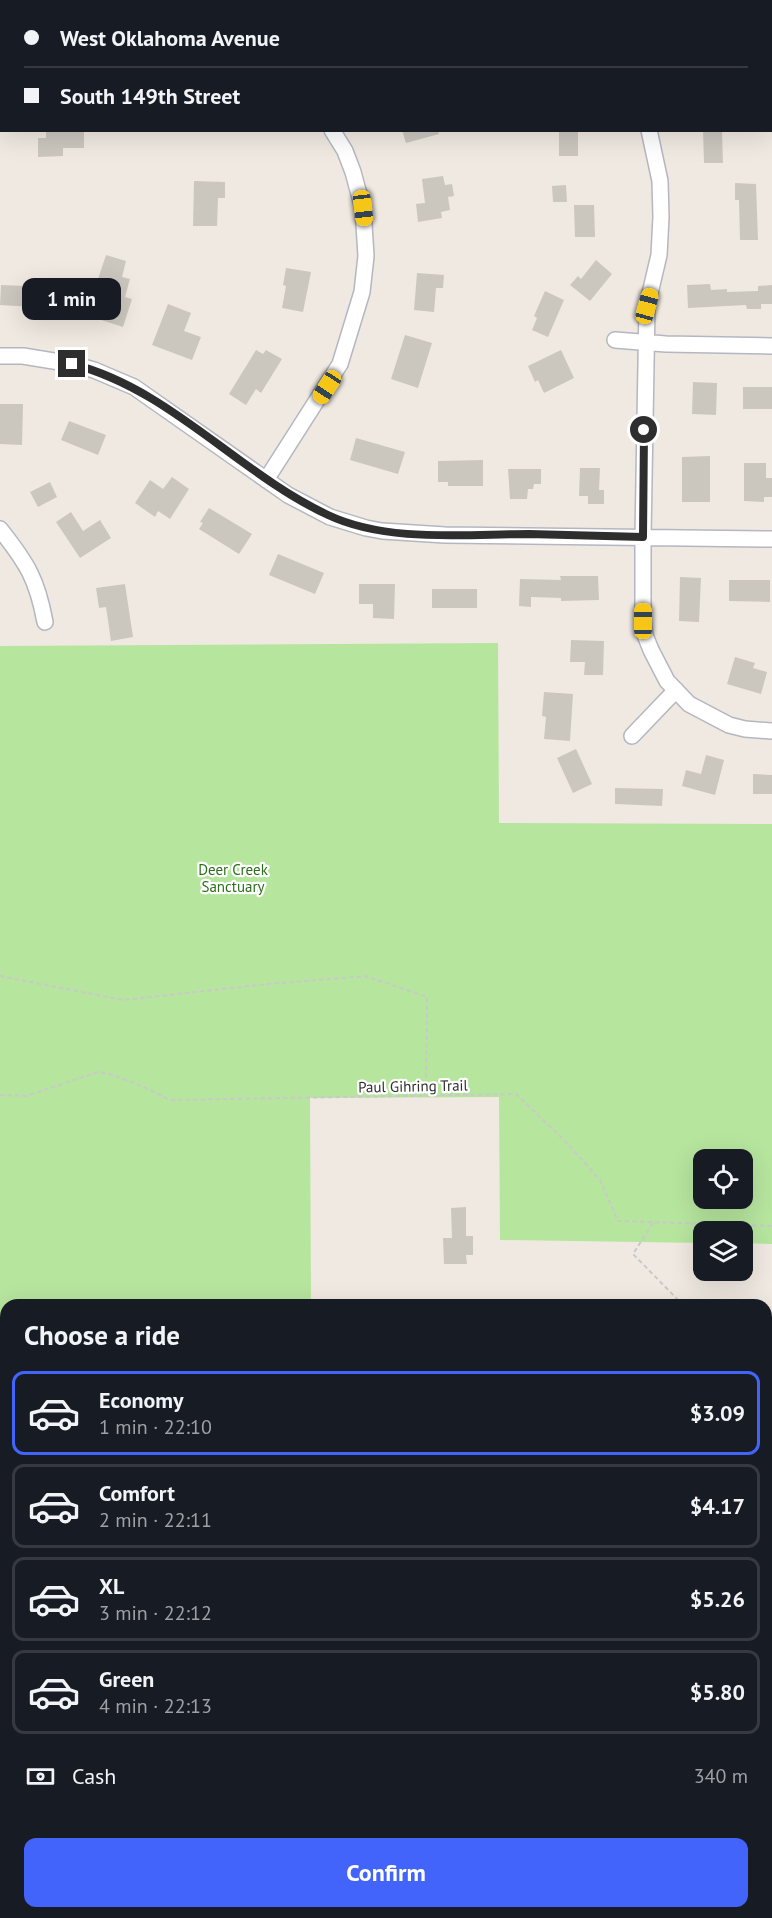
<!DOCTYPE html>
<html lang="en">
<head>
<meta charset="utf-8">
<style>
  :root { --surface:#171b24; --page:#20242c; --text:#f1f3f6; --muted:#9ea1a6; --line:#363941; --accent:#4264fb }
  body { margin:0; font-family:"PT Sans",sans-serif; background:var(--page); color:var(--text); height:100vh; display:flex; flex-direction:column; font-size:22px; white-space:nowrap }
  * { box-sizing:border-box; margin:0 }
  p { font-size:20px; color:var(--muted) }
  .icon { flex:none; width:33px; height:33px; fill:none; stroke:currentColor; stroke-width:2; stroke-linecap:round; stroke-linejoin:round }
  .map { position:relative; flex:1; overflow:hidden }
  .drawer { position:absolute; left:0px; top:1299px; width:772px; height:620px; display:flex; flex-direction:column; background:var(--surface); border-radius:18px 18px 0 0; box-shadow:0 6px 24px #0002 }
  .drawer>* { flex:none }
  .top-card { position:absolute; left:0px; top:0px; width:772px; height:132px; box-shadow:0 6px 24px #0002; display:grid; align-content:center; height:132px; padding:0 24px; background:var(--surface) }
  .buttons { position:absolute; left:693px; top:1149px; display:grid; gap:12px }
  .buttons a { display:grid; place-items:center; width:60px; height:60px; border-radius:12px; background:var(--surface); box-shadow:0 6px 24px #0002; font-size:30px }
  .end { position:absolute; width:27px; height:27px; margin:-14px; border:8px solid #2e2e2e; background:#fff; box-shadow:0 0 0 3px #fff }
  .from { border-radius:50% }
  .bubble { position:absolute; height:42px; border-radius:12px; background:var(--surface); box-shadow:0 6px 24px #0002; font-size:20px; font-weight:700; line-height:42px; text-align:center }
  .car { position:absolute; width:18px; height:36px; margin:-18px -9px; border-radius:8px; box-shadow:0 0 4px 2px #0007; background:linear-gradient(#f5c518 24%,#345 0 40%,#f5c518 0 76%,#345 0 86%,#f5c518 0) }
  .top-card b { display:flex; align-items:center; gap:21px; height:57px; font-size:22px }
  .top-card b+b { border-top:2px solid var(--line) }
  .top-card i { width:15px; height:15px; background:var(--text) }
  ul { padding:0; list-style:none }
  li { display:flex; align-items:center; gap:18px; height:84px; margin:0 12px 9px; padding:0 12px; border:3px solid var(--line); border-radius:12px }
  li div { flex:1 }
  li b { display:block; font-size:22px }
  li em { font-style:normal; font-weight:700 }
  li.current { border-color:var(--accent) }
  li>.icon { width:54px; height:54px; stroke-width:1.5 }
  h2 { padding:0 24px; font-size:27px; line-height:72px }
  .pay { display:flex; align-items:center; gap:15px; height:66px; padding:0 24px; font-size:22px }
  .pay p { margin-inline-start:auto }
  .action { display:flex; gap:12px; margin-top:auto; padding:12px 24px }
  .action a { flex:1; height:69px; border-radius:12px; background:var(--accent); color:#fff; font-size:24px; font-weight:700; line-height:69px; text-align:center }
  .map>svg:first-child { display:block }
  .green { fill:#b6e59e; fill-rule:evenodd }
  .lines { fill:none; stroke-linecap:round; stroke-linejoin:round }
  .stream { stroke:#75cff0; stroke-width:4.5 }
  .building { fill:#cbc7bf }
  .lane-casing { stroke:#b4b7c1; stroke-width:10 }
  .street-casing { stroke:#b4b7c1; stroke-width:18 }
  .path { stroke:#c9c9c9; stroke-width:2; stroke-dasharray:4.5 3; stroke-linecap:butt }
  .lane { stroke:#fff; stroke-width:8 }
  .street { stroke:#fff; stroke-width:15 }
  .route { stroke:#2e2e2e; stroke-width:8 }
  .labels { text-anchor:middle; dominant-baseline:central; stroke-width:4.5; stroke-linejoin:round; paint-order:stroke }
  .park-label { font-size:15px; fill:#2c6e1b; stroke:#fff }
  .street-label { font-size:15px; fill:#2e2e2e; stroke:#fff }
</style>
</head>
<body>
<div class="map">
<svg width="772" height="1918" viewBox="0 0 772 1918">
  <rect width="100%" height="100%" fill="#efe9e1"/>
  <!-- green -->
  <path class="green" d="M498 643 499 823 772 824V1244L743 1243 742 1232H704L703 1243 500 1240 499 1097 310 1098 311 1305H6V1517H0V646ZM704 1160H742V1198H704Z"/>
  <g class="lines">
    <!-- stream -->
    <path class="stream" d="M0 1720H6"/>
  </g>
  <!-- building -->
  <path class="building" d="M46 130H84V148H63V156L38 157V138H46Z
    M402 130H438L439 134 406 143Z
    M559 130H578V156H559Z
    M703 130H722L723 163H704Z
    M443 176 445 185 452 184 454 196 448 197 450 210 441 212 442 218 418 222 416 204 425 203 422 179Z
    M194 181 225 182V198H218L217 226H193Z
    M735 183 756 184 758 240H740L739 200H735Z
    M566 185 567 202H553L552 186Z
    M574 205H594L595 237H575Z
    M106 255 126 261 122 277 130 279 125 297 132 299 123 327 101 320 110 292 95 288Z
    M596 260 612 274 590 301 570 285 578 276 581 279Z
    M286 268 311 272 303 312 282 308 286 286 283 285Z
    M417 273 444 275 443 288H436L434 312 414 310Z
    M710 284 711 290 727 289V292L758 291V286L772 285V304H761V309H747L746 305 688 308 687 285Z
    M1 285 50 287 49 308 0 305Z
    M545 291 564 300 548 337 532 330 537 318 534 316Z
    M168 304 191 313 184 331 201 337 192 360 152 345Z
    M405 335 432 343 418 388 391 379Z
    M256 350 263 354 266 350 282 359 261 393 256 389 246 405 229 394Z
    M561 350 574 378 544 393 538 380 535 382 528 366Z
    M693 382 717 383 716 415 692 414Z
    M743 387H772V409H743Z
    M0 404H23L22 445 0 444Z
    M69 421 106 435 98 455 61 440Z
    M356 438 405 452 398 474 350 460Z
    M710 456V502H682V457Z
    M483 460V486H448V482H438V461Z
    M744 463H766V478H772V497H764V502L744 501Z
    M580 468H600L599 490H604V504H588V496H579Z
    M508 469H541V484H534L533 489H528L527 499H510Z
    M172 477 189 489 170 519 158 511 155 517 135 503 150 480 163 489Z
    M50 482 57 497 38 507 30 492Z
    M209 508 252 534 239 554 199 529 203 523 200 522Z
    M71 512 83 531 100 520 111 538 80 558 56 522Z
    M278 554 324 573 315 594 269 575Z
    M560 576H598L599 600 561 601V598L531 597V607L519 606 520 579 561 580Z
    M680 577 701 578 699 622 679 621Z
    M729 580H770V602L729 601Z
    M125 584 133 637 111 641 106 607 99 608 96 588Z
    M359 584H395L394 619 373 618V604H359Z
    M432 589H477V608H432Z
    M571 640 604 641 603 675H584L585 662H570Z
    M735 657 755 663 753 668 767 672 761 694 727 684Z
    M544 692 573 694 570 741 544 739 546 717 542 716Z
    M576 749 592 784 573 793 557 758Z
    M706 755 724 760 715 795 682 786 686 770 701 774Z
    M753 774 772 775V794H753Z
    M615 788 663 789 662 806 615 804Z
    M466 1207V1236H473V1255H466L467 1264H444L443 1238H452L451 1208Z"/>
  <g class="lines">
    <defs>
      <path id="lane" d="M766 1636 772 1634
        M766 1644 772 1648
        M0 1797H6
        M0 1845 6 1846
        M283 1918V1912"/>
      <path id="street" d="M59 0 60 2
        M621 0V2
        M649 130 660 181 661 217 659 255 647 306 643 537V620L645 635 651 650 667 681 689 704 729 725 745 729 772 731
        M615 340 666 344 772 346
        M0 356H23L72 364 94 370 134 387 288 495 330 517 366 528 382 531 445 535 772 539
        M266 480 340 364 362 292 366 256 363 209 353 172 345 151 332 130
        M0 529C27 563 37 579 45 622
        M632 736 676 690
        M628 1912V1918"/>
    </defs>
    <!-- lane casing -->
    <use href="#lane" class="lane-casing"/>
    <!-- street casing -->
    <use href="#street" class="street-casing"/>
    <!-- path -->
    <path class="path" d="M0 976 123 1000 268 984 366 976 427 997 426 1096
      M0 1095 26 1096 98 1072 113 1075 144 1087 170 1100 516 1094 564 1140 600 1180 618 1221 772 1226
      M653 1223 633 1254 683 1305
      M766 1370 772 1374"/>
    <!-- lane -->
    <use href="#lane" class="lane"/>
    <!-- street -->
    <use href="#street" class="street"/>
  </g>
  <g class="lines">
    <!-- route -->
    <path class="route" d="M72 364C170 389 238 473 328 515 387 543 466 534 529 534 567 535 605 536 643 537L644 430"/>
  </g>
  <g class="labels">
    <!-- park labels -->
    <g class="park-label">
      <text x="233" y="869">Deer Creek<tspan x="233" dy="17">Sanctuary</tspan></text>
    </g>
    <!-- street labels -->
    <g class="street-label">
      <text transform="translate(413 1086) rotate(-1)">Paul Gihring Trail</text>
    </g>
  </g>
</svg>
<div class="buttons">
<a><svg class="icon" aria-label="locate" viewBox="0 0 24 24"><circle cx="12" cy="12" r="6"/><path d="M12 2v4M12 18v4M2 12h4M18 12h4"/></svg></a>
<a><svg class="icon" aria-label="layers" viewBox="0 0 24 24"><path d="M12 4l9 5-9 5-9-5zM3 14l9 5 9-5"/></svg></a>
</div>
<i class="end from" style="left:644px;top:430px"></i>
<i class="end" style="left:72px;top:364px"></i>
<div class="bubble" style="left:22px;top:278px;width:99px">1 min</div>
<i class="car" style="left:363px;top:208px;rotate:173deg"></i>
<i class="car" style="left:647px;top:306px;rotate:15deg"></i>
<i class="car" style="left:327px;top:387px;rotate:213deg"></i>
<i class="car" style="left:643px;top:621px;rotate:0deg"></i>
<div class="top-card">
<b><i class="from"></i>West Oklahoma Avenue</b>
<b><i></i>South 149th Street</b>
</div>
<section class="drawer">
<h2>Choose a ride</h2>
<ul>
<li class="current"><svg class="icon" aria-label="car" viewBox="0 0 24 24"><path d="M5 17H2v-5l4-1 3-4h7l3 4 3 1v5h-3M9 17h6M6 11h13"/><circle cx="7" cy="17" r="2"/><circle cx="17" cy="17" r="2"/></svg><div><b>Economy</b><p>1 min · 22:10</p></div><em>$3.09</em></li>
<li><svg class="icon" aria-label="car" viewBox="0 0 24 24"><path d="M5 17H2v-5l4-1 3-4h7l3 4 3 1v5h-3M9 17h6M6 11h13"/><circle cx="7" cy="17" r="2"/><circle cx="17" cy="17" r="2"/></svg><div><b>Comfort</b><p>2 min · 22:11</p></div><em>$4.17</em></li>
<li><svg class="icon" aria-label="car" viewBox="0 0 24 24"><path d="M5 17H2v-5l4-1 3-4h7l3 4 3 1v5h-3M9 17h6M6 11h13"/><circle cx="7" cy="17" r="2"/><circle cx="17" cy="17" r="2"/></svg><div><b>XL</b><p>3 min · 22:12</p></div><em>$5.26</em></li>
<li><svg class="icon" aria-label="car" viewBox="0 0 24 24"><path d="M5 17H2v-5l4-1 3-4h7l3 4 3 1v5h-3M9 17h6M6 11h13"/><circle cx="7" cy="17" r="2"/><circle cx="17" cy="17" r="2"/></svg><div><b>Green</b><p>4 min · 22:13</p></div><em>$5.80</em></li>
</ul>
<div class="pay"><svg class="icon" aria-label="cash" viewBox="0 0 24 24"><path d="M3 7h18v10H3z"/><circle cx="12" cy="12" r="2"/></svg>Cash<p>340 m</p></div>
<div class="action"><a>Confirm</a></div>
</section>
</div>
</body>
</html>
